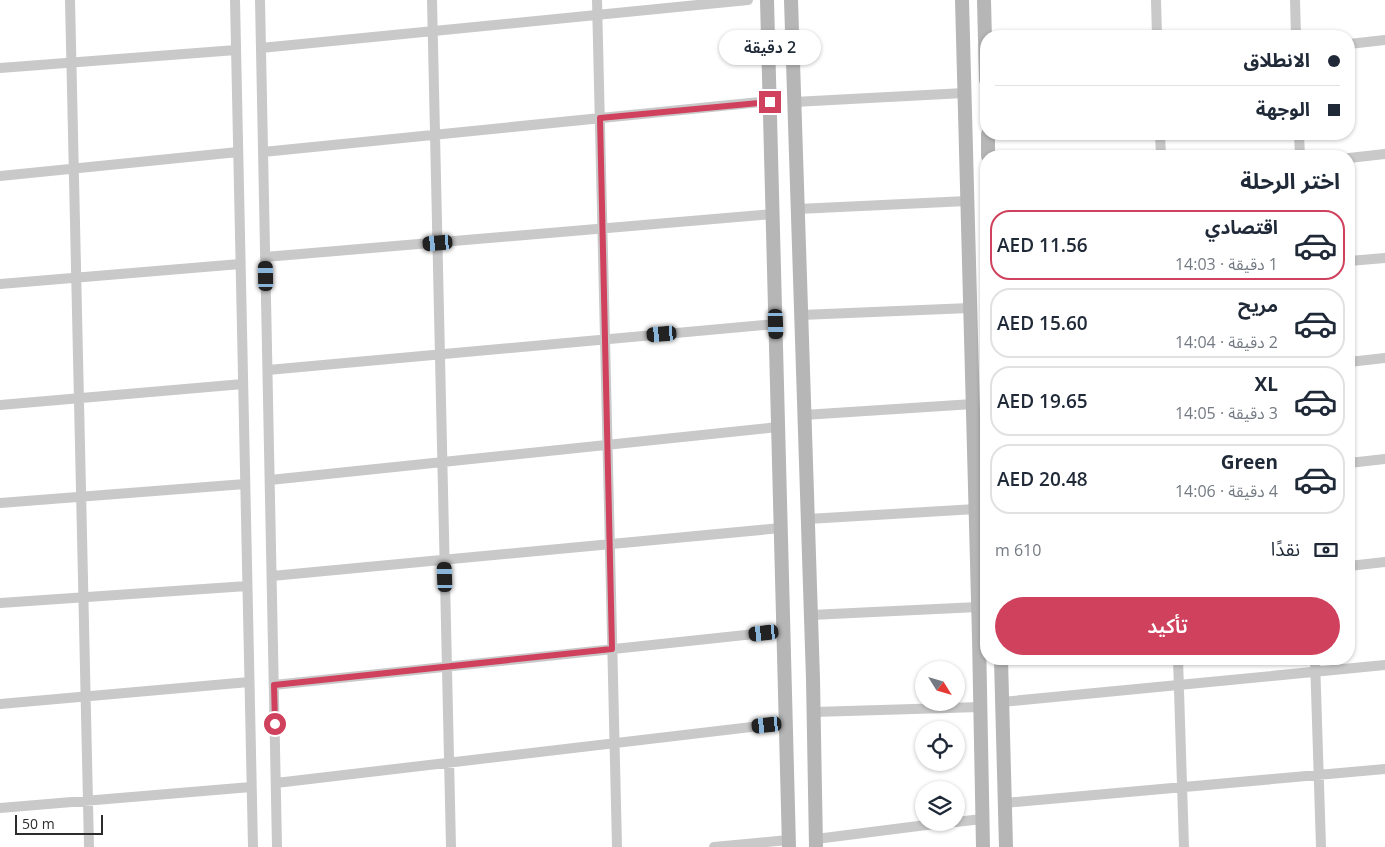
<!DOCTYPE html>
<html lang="ar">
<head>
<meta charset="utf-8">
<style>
  :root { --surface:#fff; --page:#f6f6f7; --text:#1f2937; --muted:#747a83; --line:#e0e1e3; --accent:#cf415c }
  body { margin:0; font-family:"Open Sans","Noto Sans Arabic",sans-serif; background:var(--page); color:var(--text); direction:rtl; height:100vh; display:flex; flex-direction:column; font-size:19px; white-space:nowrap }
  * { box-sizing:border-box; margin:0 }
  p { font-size:16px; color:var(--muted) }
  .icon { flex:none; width:28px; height:28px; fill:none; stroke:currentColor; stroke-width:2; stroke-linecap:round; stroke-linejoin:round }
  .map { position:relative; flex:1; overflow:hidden; direction:ltr }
  .sheet { position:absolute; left:980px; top:150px; width:375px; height:515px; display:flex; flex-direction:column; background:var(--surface); border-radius:20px; box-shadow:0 1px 4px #0004; direction:rtl }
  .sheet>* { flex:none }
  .top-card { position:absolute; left:980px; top:30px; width:375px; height:110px; border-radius:20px; box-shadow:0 1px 4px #0004; direction:rtl; display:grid; align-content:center; height:110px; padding:0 15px; background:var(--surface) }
  .needle { width:32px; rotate:127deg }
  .buttons { position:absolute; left:915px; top:661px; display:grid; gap:10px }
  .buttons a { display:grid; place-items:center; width:50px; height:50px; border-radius:50%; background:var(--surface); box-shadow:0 1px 4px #0004; font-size:25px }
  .scale { position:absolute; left:15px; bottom:12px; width:88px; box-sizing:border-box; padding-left:5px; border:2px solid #2c2c2c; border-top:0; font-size:14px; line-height:18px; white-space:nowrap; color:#2c2c2c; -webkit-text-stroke:4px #fff; paint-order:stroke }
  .end { position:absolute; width:22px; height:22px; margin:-11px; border:6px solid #cf415c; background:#fff; box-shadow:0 0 0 2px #fff }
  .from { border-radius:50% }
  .bubble { position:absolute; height:35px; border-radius:18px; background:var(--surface); box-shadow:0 1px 4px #0004; font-size:16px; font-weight:600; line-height:35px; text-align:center; direction:rtl }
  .car { position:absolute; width:15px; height:30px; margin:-15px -8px; border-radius:6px; box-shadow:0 0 4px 1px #0007; background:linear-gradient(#222 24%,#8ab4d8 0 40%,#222 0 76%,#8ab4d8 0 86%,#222 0) }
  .top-card b { display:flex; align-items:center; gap:18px; height:48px; font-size:19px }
  .top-card b+b { border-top:1px solid var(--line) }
  .top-card i { width:12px; height:12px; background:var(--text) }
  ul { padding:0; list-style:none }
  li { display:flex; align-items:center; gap:15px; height:70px; margin:0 10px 8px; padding:0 5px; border:2px solid var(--line); border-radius:20px }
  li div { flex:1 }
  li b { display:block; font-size:19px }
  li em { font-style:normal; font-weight:600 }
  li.on { border-color:var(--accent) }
  li>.icon { width:45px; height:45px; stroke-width:1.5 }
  h2 { padding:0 15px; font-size:22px; line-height:60px }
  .pay { display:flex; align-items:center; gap:12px; height:55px; padding:0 15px; font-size:19px }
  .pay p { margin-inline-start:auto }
  .action { display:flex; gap:10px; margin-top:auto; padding:10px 15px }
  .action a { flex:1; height:58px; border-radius:30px; background:var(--accent); color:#fff; font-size:20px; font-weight:600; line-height:58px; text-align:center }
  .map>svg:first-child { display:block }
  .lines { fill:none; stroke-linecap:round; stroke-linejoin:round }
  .street { stroke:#c9c9c9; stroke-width:10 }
  .secondary { stroke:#b6b6b6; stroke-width:14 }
  .route { stroke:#cf415c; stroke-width:6 }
</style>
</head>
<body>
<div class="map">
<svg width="1385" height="847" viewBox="0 0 1385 847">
  <rect width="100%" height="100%" fill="#fff"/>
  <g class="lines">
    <!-- street -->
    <path class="street" d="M70 0 89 847
      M235 0 253 847
      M260 0 277 847
      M432 0 451 847
      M597 0 617 847
      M1156 0 1157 36
      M1295 0 1296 36
      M1349 44 1385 40
      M261 48 748 0
      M0 68 236 50
      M794 102 964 93
      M1160 134 1161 156
      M1299 134 1300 156
      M263 152 770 101
      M1349 158 1385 154
      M0 176 238 152
      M798 209 967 201
      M265 257 773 214
      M1349 261 1385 258
      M0 284 240 264
      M801 315 970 308
      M1349 362 1385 358
      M268 370 776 324
      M0 405 243 384
      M804 415 973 404
      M1349 463 1385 459
      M270 480 778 427
      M0 503 245 484
      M808 519 976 509
      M1349 566 1385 562
      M272 576 781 528
      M0 603 247 586
      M811 615 978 607
      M1178 659 1184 847
      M1315 659 1321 847
      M274 685 783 631
      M1002 702 1385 665
      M0 704 249 682
      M814 712 980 707
      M276 783 786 723
      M1005 803 1385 769
      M0 808 251 787
      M956 822 982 819
      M816 839 950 822
      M714 847 788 840"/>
    <!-- secondary -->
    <path class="secondary" d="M767 0 789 847
      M791 0 813 679 816 847
      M962 0 979 637 983 847
      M984 0 986 80
      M988 134V156
      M1001 659 1006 847"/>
  </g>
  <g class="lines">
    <!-- route -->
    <path class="route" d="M275 724 274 685 612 649 600 118 770 102"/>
  </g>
</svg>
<div class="buttons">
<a><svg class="needle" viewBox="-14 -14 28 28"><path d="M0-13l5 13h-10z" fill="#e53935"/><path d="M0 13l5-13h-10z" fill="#747a83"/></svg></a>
<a><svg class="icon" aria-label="locate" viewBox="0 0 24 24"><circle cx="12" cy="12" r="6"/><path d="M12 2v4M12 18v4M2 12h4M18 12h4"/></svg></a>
<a><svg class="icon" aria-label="layers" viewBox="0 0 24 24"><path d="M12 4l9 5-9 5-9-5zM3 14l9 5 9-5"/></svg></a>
</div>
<div class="scale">50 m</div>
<i class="end from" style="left:275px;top:724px"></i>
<i class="end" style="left:770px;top:102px"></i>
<div class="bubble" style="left:719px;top:30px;width:102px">2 دقيقة</div>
<i class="car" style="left:438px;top:243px;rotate:265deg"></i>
<i class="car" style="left:266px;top:276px;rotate:359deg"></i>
<i class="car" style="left:776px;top:324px;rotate:178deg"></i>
<i class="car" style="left:662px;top:334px;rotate:265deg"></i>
<i class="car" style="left:445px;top:577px;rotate:358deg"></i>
<i class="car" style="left:764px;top:633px;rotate:264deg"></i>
<i class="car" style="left:767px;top:725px;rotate:264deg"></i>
<div class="top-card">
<b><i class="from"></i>الانطلاق</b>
<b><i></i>الوجهة</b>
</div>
<section class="sheet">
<h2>اختر الرحلة</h2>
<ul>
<li class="on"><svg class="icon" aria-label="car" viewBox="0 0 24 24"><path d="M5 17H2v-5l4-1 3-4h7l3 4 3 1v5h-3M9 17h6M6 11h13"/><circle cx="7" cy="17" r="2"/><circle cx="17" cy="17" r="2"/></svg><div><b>اقتصادي</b><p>1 دقيقة · 14:03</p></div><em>AED 11.56</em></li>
<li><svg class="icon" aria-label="car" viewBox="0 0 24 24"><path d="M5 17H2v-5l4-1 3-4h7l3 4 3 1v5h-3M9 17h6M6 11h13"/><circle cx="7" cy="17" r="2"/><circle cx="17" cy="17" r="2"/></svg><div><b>مريح</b><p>2 دقيقة · 14:04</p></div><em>AED 15.60</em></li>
<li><svg class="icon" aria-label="car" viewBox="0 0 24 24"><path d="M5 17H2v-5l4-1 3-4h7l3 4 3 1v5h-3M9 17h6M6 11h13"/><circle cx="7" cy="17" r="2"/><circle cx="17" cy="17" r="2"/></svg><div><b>XL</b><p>3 دقيقة · 14:05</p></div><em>AED 19.65</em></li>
<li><svg class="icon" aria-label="car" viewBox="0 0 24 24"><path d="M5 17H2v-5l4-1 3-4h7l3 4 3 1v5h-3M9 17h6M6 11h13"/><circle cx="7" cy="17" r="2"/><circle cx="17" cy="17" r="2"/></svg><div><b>Green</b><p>4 دقيقة · 14:06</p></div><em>AED 20.48</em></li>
</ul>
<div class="pay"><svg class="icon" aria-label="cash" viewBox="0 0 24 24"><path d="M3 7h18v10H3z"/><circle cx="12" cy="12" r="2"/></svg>نقدًا<p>610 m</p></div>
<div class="action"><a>تأكيد</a></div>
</section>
</div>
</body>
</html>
